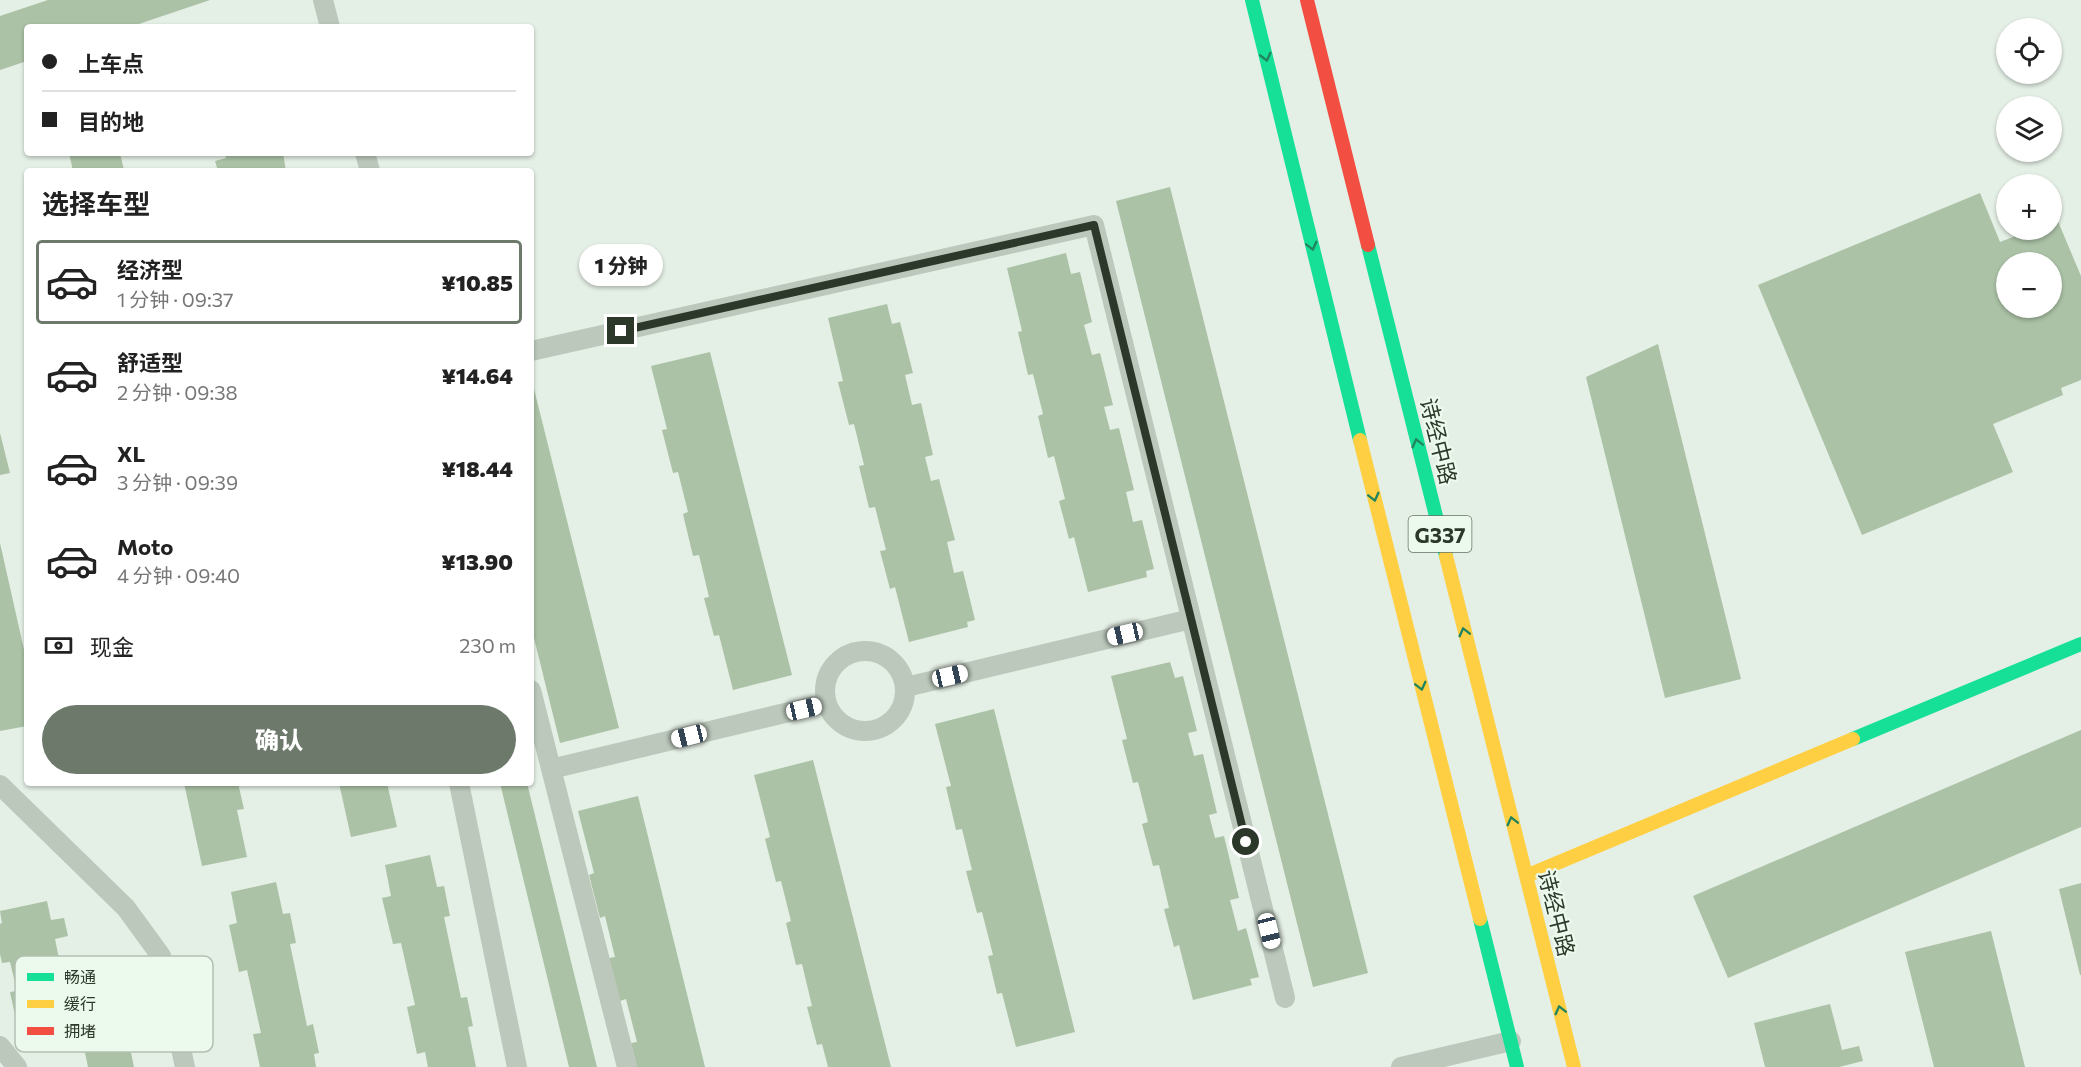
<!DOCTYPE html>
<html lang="zh">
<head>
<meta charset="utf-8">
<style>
  :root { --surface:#fff; --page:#f2f2f2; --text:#222; --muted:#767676; --line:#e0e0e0; --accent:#6c796b }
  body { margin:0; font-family:Commissioner,"Noto Sans SC",sans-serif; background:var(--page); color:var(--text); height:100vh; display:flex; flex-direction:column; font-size:22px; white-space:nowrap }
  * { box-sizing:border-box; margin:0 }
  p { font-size:20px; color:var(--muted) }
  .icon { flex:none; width:33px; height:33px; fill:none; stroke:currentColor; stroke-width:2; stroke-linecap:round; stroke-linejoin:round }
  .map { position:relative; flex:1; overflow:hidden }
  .panel { position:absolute; left:24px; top:168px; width:510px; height:618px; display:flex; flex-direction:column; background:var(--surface); border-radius:6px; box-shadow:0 2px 4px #0004 }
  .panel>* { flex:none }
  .top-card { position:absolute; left:24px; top:24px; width:510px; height:132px; border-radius:6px; box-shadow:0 2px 4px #0004; display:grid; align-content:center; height:132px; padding:0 18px; background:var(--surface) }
  .fabs { position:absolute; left:1996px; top:18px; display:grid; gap:12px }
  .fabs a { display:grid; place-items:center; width:66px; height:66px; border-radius:50%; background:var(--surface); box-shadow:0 2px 4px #0004; font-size:30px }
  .end { position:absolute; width:27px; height:27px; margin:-14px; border:8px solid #2c392a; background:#fff; box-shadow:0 0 0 3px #fff }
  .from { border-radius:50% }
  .bubble { position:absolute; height:42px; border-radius:21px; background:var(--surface); box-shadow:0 2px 4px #0004; font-size:20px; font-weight:800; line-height:42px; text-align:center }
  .car { position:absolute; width:18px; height:36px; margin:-18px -9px; border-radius:8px; box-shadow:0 0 4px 2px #0007; background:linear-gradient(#fff 24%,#345 0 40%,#fff 0 76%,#345 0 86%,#fff 0) }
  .top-card b { display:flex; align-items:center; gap:21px; height:57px; font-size:22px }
  .top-card b+b { border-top:2px solid var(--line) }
  .top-card i { width:15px; height:15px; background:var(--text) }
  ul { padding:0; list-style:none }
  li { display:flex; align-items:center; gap:18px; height:84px; margin:0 12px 9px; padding:0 6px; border:3px solid transparent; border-radius:6px }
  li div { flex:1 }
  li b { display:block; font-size:22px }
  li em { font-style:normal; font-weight:800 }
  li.active { border-color:var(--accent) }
  li>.icon { width:54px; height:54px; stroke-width:1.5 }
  h2 { padding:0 18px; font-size:27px; line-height:72px }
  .pay { display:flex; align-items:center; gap:15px; height:66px; padding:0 18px; font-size:22px }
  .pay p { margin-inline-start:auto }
  .cta { display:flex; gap:12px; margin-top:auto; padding:12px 18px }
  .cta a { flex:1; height:69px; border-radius:36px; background:var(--accent); color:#fff; font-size:24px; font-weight:800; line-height:69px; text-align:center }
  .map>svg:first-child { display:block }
  .building { fill:#abc2a6; fill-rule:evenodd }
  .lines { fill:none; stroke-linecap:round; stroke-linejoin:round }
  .lane { stroke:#bcc8bc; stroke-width:20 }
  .fast { stroke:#16e098; stroke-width:14 }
  .slow { stroke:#ffcf43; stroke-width:14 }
  .jam { stroke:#f24e42; stroke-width:14 }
  .oneway { stroke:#22845c }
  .route { stroke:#2c392a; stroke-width:8 }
  .labels { text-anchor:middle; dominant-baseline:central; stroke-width:4.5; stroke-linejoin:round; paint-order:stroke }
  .shield { fill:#ecfaed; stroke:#667364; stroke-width:1.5 }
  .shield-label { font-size:21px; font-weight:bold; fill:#2c392a }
  .street-label { font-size:22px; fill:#2c392a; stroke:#ecfaed }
  .key { fill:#ecfaed; stroke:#b2c0b2; stroke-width:1.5 }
  .key-label { font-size:16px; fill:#2c392a }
</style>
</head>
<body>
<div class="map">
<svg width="2081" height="1067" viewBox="0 0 2081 1067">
  <rect width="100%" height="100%" fill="#e4efe5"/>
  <!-- building -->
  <path class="building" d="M48 0H210L130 27H27V61L0 70V16Z
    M69 153H120L124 170 130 169 131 171H73Z
    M225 153H283L286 171H218L215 161 226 158Z
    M1170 187 1368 973 1313 987 1116 201Z
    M1980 193 2000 242 2031 230H2052V221L2057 219 2081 276V380L2061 388 2063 395 1993 424 2013 472 1862 535 1758 285ZM2007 262H2052V308H2007Z
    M1066 253 1071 274 1080 272 1092 322 1084 325 1092 355 1100 353 1113 405 1104 407 1110 430 1119 428 1134 490 1126 492 1133 522 1142 520 1154 569 1146 571 1147 577 1088 592 1074 537 1069 539 1059 501 1065 499 1054 456 1048 458 1038 416 1043 414 1033 374 1028 375 1018 332 1022 331 1007 268Z
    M887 304 892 324 900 322 913 373 905 375 912 405 921 403 933 455 925 457 931 481 939 479 955 540 947 542 954 573 963 571 975 620 967 622 968 627 909 642 895 587 890 589 880 551 886 550 875 507 869 508 859 466 864 465 854 424 849 425 838 382 843 381 828 318Z
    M1658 344 1741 679 1665 698 1586 377Z
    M710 352 792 675 733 690 719 635 714 636 704 598 709 597 699 555 693 556 683 514 688 512 678 472 673 473 662 430 667 429 651 366Z
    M533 385 619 728 560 743 531 626V386Z
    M0 433 10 473 0 475Z
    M0 543 27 663V726L0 731Z
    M1170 662 1175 678 1183 676 1197 731 1188 733 1194 756 1203 754 1217 813 1209 815 1215 838 1224 836 1239 898 1230 900 1238 931 1246 928 1259 977 1250 979 1252 985 1193 1000 1179 945 1174 947 1164 909 1169 908 1159 865 1153 866 1142 824 1148 822 1138 782 1133 783 1122 740 1127 739 1111 676Z
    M994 709 1075 1032 1016 1047 1002 993 997 994 988 956 993 955 982 912 977 913 966 871 972 870 962 829 956 830 946 787 951 786 935 724Z
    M2081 730V827L1728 978 1693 896Z
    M813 760 891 1067H828L822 1044 817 1045 807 1007 812 1006 802 964 796 965 786 923 791 921 781 881 776 882 765 839 770 837 754 775Z
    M184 783H238L244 809 237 810 247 857 202 866Z
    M339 783H387L397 827 351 837Z
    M500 783H527L597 1067H569Z
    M638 796 705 1067H637L631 1043 637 1042 626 999 620 1001 609 958 615 957 605 916 600 918 589 875 594 873 578 811Z
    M430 855 437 887 444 886 450 916 444 917 461 998 467 997 473 1026 468 1027 476 1067H428L425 1052 417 1054 407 1007 415 1005 401 943 393 944 382 898 391 896 385 865Z
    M276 882 283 914 290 913 296 943 290 944 307 1026 313 1024 319 1053 314 1054 316 1067H260L253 1034 261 1033 247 970 239 972 229 925 237 923 231 892Z
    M2081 883V975H2080L2059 889Z
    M47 901 51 920 64 918 68 936 55 939 65 988 79 985 83 1002 70 1006 75 1033 28 1043 24 1028 18 1029 10 992 17 991 10 962 2 963 0 954V924L2 923 0 911Z
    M1991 931 2025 1067H1934L1905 952Z
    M1830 1004 1842 1050 1859 1046 1863 1061 1839 1067H1765L1754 1023Z
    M126 1029 134 1067H88L82 1038Z"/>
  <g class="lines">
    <!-- lane -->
    <path class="lane" d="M323 0 330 27
      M365 153 370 171
      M531 351 1094 225 1285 998
      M825 691a40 40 0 1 1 80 0a40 40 0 1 1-80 0Z
      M906 687 1191 619
      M531 690 627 1067
      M551 769 827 703
      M459 783 517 1067
      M0 785 126 908 161 956 185 1067
      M0 1046 17 1067
      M1401 1067 1511 1041"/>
    <!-- fast -->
    <path class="fast" d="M1252 0 1360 440
      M1368 245 1446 556
      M1853 739 2081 644
      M1480 919 1517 1067"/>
    <!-- slow -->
    <path class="slow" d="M1360 440 1480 919
      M1446 556 1574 1067
      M1526 876 1853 739"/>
    <!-- jam -->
    <path class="jam" d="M1307 0 1368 245"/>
  </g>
  <!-- one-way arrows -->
  <defs><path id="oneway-chevron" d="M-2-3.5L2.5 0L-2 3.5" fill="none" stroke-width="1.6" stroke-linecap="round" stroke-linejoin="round" transform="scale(1.5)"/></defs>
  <g class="oneway">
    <use href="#oneway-chevron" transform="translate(1266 57) rotate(76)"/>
    <use href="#oneway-chevron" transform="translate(1312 246) rotate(76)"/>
    <use href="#oneway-chevron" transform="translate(1417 443) rotate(-104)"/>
    <use href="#oneway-chevron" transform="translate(1374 497) rotate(76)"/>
    <use href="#oneway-chevron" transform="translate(1464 632) rotate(-104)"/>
    <use href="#oneway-chevron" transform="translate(1421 686) rotate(76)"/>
    <use href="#oneway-chevron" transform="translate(1512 821) rotate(-104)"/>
    <use href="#oneway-chevron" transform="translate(1560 1010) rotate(-104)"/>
  </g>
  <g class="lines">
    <!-- route -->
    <path class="route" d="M621 331 1094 225 1246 842"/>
  </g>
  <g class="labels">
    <!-- shield labels -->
    <rect class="shield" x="1408.5" y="516" width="63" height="36" rx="4.5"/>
    <g class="shield-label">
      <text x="1440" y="534">G337</text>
    </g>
    <!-- street labels -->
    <g class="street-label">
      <text transform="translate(1439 441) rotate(76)">诗经中路</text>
      <text transform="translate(1557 913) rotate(76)">诗经中路</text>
    </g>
  </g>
  <!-- legend -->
  <rect x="15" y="956" width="198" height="96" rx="9" class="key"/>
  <rect x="27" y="973" width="27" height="8" fill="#16e098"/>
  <rect x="27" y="1000" width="27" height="8" fill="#ffcf43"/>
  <rect x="27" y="1027" width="27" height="8" fill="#f24e42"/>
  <g class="key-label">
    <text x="64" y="983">畅通</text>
    <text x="64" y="1010">缓行</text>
    <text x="64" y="1037">拥堵</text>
  </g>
</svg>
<div class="fabs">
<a><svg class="icon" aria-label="locate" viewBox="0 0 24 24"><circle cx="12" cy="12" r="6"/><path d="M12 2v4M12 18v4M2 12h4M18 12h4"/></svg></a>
<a><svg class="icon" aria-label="layers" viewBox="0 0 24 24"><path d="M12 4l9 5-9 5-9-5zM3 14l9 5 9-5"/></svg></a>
<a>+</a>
<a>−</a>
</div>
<i class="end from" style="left:1246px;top:842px"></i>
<i class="end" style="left:621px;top:331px"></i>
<div class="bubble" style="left:579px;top:244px;width:84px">1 分钟</div>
<i class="car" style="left:1125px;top:634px;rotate:257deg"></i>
<i class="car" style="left:950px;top:676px;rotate:77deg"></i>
<i class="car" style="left:804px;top:709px;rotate:77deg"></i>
<i class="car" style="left:689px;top:736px;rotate:256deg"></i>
<i class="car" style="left:1269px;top:931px;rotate:166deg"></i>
<div class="top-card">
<b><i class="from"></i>上车点</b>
<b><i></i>目的地</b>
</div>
<section class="panel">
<h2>选择车型</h2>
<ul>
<li class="active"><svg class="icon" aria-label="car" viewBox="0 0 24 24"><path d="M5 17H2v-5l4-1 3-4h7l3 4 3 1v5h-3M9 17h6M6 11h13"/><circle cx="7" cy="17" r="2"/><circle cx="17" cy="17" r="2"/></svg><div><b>经济型</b><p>1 分钟 · 09:37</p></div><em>¥10.85</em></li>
<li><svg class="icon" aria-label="car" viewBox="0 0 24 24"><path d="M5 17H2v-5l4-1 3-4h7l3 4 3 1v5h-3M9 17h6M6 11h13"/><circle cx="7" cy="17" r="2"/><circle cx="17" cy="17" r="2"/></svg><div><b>舒适型</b><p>2 分钟 · 09:38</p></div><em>¥14.64</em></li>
<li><svg class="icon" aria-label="car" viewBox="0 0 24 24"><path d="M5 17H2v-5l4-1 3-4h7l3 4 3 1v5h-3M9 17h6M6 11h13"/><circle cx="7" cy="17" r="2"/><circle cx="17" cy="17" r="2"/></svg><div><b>XL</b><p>3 分钟 · 09:39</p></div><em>¥18.44</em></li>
<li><svg class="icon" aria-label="car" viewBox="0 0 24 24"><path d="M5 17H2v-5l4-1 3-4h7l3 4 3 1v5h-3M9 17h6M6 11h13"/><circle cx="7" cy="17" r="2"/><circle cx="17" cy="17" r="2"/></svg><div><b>Moto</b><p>4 分钟 · 09:40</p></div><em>¥13.90</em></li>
</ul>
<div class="pay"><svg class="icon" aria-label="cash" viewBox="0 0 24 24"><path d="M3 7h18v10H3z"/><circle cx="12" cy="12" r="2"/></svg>现金<p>230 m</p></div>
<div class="cta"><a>确认</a></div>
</section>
</div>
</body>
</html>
